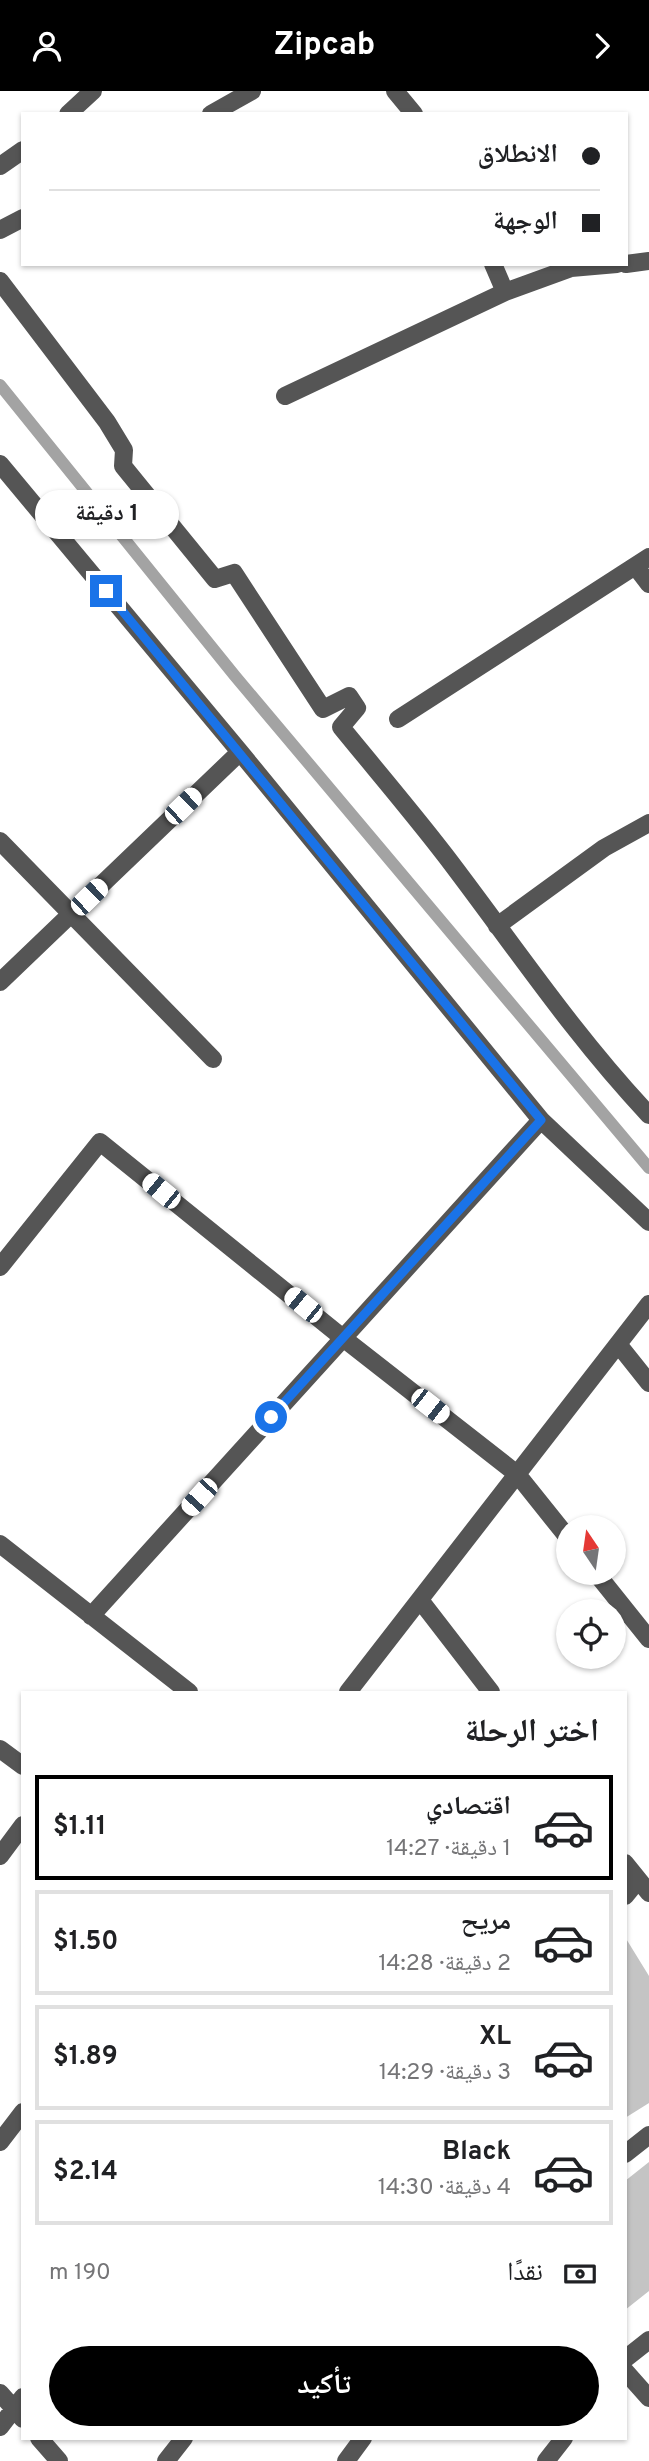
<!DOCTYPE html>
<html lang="ar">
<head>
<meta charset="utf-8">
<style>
  :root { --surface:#fff; --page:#f2f2f2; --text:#202124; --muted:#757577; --line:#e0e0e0; --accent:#000 }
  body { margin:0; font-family:Overpass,"Noto Naskh Arabic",sans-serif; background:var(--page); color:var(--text); direction:rtl; height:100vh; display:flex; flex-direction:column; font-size:26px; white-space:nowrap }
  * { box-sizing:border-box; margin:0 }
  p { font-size:23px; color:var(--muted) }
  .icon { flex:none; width:38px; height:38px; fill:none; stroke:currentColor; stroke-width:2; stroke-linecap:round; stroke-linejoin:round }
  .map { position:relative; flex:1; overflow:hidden; direction:ltr }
  .panel { position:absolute; left:21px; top:1600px; width:606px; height:749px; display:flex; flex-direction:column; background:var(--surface); border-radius:0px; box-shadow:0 2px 5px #0004; direction:rtl }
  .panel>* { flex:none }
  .guide { position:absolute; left:21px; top:21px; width:607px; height:154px; border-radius:0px; box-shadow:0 2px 5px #0004; direction:rtl; display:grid; align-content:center; height:154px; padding:0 28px; background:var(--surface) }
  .needle { width:46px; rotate:347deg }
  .buttons { position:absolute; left:556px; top:1424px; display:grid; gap:14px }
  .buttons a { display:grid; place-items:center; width:70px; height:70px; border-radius:50%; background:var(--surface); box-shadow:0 2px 5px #0004; font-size:35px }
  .end { position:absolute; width:32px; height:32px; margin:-16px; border:9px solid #1a73e8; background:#fff; box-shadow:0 0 0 4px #fff }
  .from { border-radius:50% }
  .bubble { position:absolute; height:49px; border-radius:24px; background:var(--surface); box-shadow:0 2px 5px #0004; font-size:23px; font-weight:700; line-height:49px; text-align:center; direction:rtl }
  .car { position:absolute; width:21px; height:42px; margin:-21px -10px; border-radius:9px; box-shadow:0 0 5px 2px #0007; background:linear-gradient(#fff 24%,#345 0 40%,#fff 0 76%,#345 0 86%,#fff 0) }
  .guide b { display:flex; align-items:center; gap:24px; height:66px; font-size:26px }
  .guide b+b { border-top:2px solid var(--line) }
  .guide i { width:18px; height:18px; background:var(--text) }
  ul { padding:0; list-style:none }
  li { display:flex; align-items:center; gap:21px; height:105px; margin:0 14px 10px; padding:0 14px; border:4px solid var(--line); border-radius:0px }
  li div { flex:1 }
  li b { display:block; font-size:26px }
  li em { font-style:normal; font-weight:700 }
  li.selected { border-color:var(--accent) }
  li>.icon { width:63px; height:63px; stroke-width:1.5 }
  h2 { padding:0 28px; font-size:32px; line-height:84px }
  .pay { display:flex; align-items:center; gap:18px; height:77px; padding:0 28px; font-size:26px }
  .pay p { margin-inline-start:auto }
  .cta { display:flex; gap:14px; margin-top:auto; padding:14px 28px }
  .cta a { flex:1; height:80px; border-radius:42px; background:var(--accent); color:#fff; font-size:28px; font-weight:700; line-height:80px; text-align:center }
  header { display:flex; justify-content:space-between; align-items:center; height:91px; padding:0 28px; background:var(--accent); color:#fff; font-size:32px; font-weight:700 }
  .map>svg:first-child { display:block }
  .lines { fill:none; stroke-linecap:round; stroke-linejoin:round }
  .stream { stroke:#a3a3a3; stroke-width:12 }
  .building { fill:#c4c4c4 }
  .minor { stroke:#555; stroke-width:18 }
  .route { stroke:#1a73e8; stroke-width:9 }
</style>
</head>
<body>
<header><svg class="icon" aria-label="forward" viewBox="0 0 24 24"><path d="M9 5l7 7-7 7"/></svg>Zipcab<svg class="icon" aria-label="person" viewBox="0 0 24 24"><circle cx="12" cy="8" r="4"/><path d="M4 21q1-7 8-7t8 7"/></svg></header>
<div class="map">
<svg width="649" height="2370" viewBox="0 0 649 2370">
  <rect width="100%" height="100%" fill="#fff"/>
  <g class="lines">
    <!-- stream -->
    <path class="stream" d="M0 294 235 585 649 1077"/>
  </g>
  <!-- building -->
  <path class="building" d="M625 1846 649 1885V2012L625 2027V1904L627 1902 625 1898Z
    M649 2071V2200L625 2219V2090Z"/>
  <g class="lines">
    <!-- minor -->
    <path class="minor" d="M395 0 414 23
      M68 23 93 0
      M211 23 252 0
      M0 75 23 59
      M0 139 23 127
      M493 173 505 201
      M626 173 649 170
      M0 190 107 331 124 359 123 375 215 488 234 482 323 618 349 605 357 617 341 636C376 679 412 721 445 764 513 853 572 942 649 1024
      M285 305 505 201 571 177 617 173
      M0 373 240 661 541 1029 649 1131
      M636 476 649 493
      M398 628 649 466
      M0 750 213 968
      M497 835 604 757 649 732
      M0 891 240 661
      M0 1176 100 1051 343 1247 517 1383 569 1448
      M618 1253 649 1292
      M0 1453 189 1601
      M596 1482 649 1548
      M420 1509 491 1601
      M91 1525 541 1029
      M348 1601 649 1213
      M0 1658 23 1675
      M0 1765 23 1734
      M625 1772 649 1802
      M625 1805 638 1789
      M0 2051 23 2021
      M625 2063 649 2044
      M625 2268 649 2249
      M625 2280 649 2307
      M0 2302 23 2328
      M0 2336 23 2306
      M39 2347 59 2370
      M166 2370 184 2347
      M346 2370 363 2347
      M546 2370 564 2347"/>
  </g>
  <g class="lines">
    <!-- route -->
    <path class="route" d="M106 500 541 1029 271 1326"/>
  </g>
</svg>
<div class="buttons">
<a><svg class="needle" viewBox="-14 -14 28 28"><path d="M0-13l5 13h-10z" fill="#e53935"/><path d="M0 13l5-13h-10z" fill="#757577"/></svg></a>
<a><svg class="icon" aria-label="locate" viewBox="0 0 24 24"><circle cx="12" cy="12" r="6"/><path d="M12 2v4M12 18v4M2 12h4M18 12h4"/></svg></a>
</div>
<i class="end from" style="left:271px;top:1326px"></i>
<i class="end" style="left:106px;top:500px"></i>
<div class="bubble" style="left:35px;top:399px;width:144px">1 دقيقة</div>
<i class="car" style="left:183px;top:715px;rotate:46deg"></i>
<i class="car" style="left:89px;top:806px;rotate:46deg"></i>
<i class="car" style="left:161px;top:1100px;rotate:309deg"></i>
<i class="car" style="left:303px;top:1214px;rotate:309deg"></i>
<i class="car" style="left:430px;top:1315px;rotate:128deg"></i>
<i class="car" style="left:199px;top:1406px;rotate:222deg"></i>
<div class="guide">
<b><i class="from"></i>الانطلاق</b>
<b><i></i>الوجهة</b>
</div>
<section class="panel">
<h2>اختر الرحلة</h2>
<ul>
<li class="selected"><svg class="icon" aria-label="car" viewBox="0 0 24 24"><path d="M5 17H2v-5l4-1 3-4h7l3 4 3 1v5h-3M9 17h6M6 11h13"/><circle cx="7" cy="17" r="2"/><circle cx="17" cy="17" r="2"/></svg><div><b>اقتصادي</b><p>1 دقيقة · 14:27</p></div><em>$1.11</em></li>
<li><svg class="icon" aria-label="car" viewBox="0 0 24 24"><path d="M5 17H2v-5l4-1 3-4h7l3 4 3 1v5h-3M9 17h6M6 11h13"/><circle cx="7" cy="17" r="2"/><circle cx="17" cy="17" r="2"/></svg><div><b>مريح</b><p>2 دقيقة · 14:28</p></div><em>$1.50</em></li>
<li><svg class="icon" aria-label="car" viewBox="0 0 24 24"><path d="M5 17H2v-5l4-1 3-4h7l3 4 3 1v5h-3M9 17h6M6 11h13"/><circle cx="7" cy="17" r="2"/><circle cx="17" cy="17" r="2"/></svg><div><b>XL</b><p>3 دقيقة · 14:29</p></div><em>$1.89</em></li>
<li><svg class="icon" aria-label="car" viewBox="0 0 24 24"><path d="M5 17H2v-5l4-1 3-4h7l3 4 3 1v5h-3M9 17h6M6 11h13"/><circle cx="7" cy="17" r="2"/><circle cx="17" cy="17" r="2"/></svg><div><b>Black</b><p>4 دقيقة · 14:30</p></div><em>$2.14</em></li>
</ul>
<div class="pay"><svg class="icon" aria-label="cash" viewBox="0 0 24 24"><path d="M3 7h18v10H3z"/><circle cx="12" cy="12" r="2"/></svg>نقدًا<p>190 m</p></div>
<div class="cta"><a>تأكيد</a></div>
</section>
</div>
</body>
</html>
